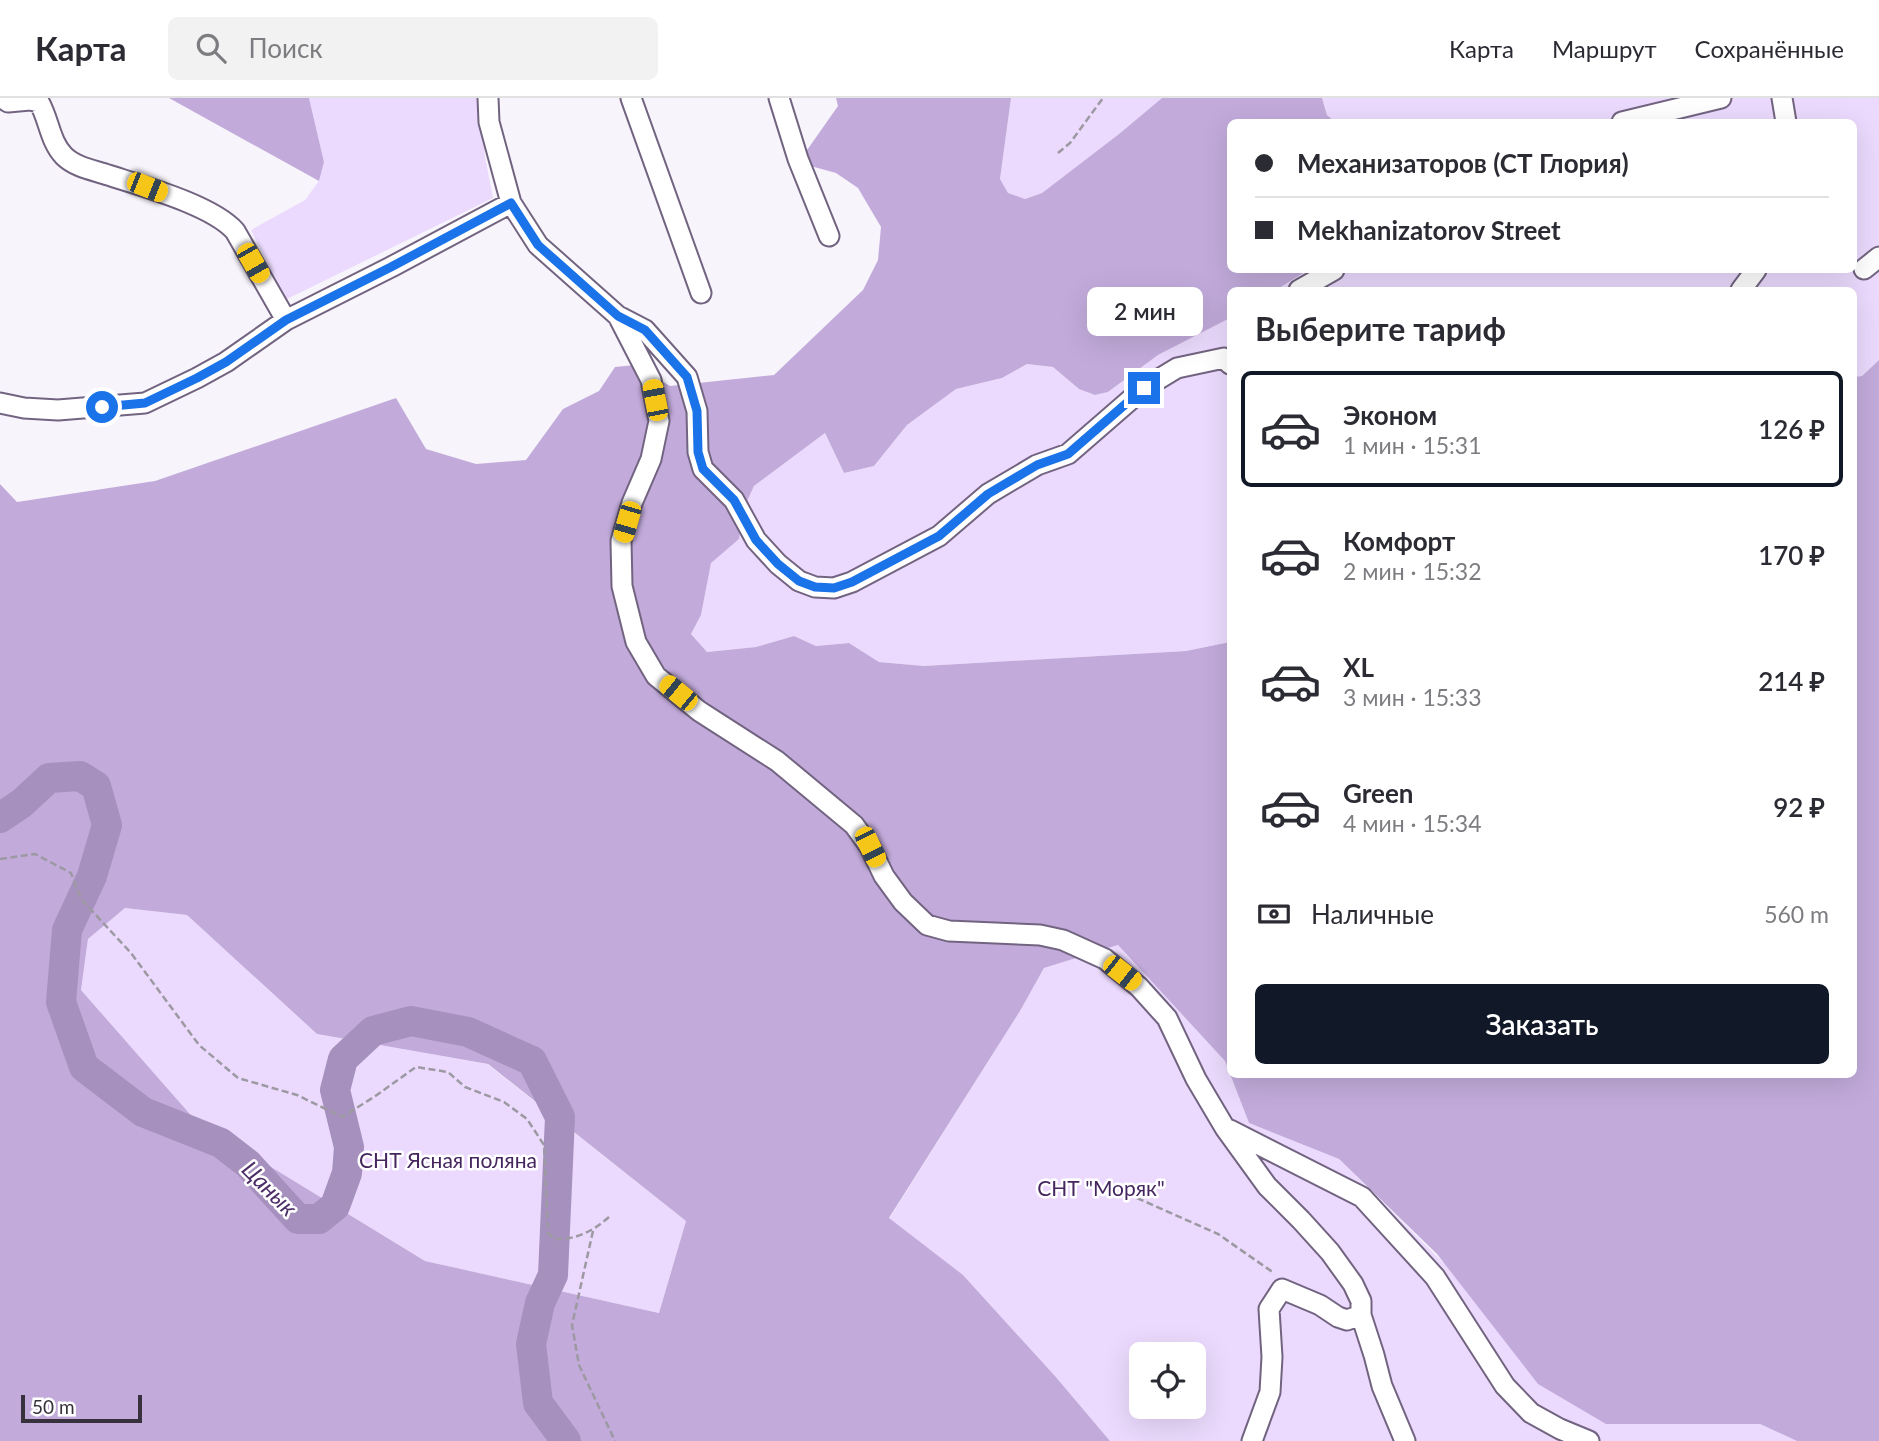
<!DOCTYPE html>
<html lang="ru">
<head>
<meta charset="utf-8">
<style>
  :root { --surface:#fff; --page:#f2f2f3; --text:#2b2b33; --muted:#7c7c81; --line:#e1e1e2; --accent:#111827 }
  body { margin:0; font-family:Lato,sans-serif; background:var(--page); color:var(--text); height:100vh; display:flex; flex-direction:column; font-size:26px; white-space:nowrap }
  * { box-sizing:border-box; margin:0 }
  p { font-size:23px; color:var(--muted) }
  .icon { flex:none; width:38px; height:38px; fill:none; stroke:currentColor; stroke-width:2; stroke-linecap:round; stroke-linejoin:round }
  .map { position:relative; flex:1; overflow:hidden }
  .drawer { position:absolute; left:1227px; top:189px; width:630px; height:791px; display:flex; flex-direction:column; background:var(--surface); border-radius:10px; box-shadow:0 7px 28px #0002 }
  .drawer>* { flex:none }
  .hud { position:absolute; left:1227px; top:21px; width:630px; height:154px; border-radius:10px; box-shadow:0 7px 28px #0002; display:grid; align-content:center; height:154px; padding:0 28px; background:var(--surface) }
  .fabs { position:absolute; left:1129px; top:1244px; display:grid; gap:14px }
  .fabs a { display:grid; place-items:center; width:77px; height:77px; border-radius:10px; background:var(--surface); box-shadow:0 7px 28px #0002; font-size:35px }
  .scale { position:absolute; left:21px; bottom:18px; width:121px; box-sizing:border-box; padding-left:7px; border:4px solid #37313d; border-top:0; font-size:19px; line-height:24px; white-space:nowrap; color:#37313d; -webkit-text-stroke:5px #fff; paint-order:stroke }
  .end { position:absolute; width:32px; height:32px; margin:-16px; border:9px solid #1a73e8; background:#fff; box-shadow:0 0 0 4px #fff }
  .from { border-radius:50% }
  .bubble { position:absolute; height:49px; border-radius:10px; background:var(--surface); box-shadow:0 7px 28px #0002; font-size:23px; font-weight:600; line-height:49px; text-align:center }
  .car { position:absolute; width:21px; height:42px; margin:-21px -10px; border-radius:9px; box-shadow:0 0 5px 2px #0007; background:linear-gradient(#f5c518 24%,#345 0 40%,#f5c518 0 76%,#345 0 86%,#f5c518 0) }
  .hud b { display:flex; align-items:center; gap:24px; height:66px; font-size:26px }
  .hud b+b { border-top:2px solid var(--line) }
  .hud i { width:18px; height:18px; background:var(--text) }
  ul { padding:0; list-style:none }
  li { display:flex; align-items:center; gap:21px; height:116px; margin:0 14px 10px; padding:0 14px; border:4px solid transparent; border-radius:10px }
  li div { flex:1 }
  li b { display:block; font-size:26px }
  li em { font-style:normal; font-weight:600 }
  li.active { border-color:var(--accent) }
  li>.icon { width:63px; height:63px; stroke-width:1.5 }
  h2 { padding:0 28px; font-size:32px; line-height:84px }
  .pay { display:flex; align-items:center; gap:18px; height:77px; padding:0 28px; font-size:26px }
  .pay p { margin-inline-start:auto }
  .action { display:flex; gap:14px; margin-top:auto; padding:14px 28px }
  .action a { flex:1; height:80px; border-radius:10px; background:var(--accent); color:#fff; font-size:28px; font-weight:600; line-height:80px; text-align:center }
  header { display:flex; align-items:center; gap:42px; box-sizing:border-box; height:98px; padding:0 35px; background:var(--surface); border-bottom:2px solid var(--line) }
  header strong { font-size:33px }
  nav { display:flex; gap:38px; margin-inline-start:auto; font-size:24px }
  .search { width:490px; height:63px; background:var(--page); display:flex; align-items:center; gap:18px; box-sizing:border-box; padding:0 24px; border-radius:10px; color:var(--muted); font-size:26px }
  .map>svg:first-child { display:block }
  .green { fill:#ebdafd; fill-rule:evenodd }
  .forest { fill:#c2abdb; fill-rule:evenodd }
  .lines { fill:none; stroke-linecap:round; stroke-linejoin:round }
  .river { stroke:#a690bd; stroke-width:30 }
  .minor-casing { stroke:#726481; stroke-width:23 }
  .path { stroke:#9d99a2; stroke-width:2.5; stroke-dasharray:7 3.5; stroke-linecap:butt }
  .minor { stroke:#fff; stroke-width:19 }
  .route { stroke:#1a73e8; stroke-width:9 }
  .labels { text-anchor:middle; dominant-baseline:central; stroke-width:5; stroke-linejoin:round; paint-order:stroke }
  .park-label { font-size:21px; fill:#45265f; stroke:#fff }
  .water-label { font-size:23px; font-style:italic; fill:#4c2d67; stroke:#fff }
</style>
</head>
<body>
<header>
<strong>Карта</strong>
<div class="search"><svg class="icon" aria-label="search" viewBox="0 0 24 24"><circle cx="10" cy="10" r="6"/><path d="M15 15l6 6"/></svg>Поиск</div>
<nav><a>Карта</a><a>Маршрут</a><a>Сохранённые</a></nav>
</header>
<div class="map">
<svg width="1879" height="1343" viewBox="0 0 1879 1343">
  <rect width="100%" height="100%" fill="#f7f4fb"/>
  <!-- green -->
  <path class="green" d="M309 0H479L485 59 493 100 285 202 251 132 305 102 319 83 324 64Z
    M1011 0H1162L1119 36 1042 95 1025 101 1007 95 1000 81Z
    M1322 0H1879V262L1862 278 1853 279V192H1276L1308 172H1853V24H1335L1327 17Z
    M1230 220V544L1186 553 924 568 879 564 849 545 816 548 794 538 756 549 707 554 691 536 701 517 711 464 739 441 743 412 754 388 825 335 844 375 874 368 907 327 956 291 1002 280 1027 266 1053 269 1079 291 1096 297 1108 294 1158 257Z
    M125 810 187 817 317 936 487 966 686 1123 659 1215 425 1163 196 1023 81 892 88 841Z
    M1118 847 1225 963 1249 1025 1339 1061 1606 1326H1760L1797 1343H1110L1055 1278 963 1177 889 1121 1020 913 1044 870ZM1141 1256H1194V1309H1141Z"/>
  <!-- forest -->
  <path class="forest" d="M169 0H309L324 64 319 83Z
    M836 0H1011L1000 81 1008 95 1025 101 1042 95 1119 36 1162 0H1322L1327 17 1335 24H1230V172H1308L1276 192H1230V220L1158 257 1108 294 1095 297 1079 291 1053 269 1027 266 1002 280 956 291 907 327 874 368 844 375 825 335 754 388 743 412 739 441 711 465 701 517 691 536 707 554 756 549 794 538 816 548 849 545 879 564 924 568 1186 553 1230 544V976H1853V279L1862 278 1879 262V1343H1797L1760 1326H1606L1538 1286 1437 1156 1339 1061 1249 1025 1225 963 1118 847 1044 870 1020 913 889 1120 963 1177 1055 1278 1110 1343H0V386L17 404 155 383 396 300 426 351 476 366 526 362 563 311 599 293 615 269 635 267 670 288 774 277 863 192 878 162 881 129 858 90 836 75 807 67 805 55 838 8ZM125 810 187 817 317 936 488 966 686 1123 659 1215 425 1163 196 1023 81 892 88 841Z"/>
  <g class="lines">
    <!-- river -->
    <path class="river" d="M0 720 22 705 49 680 80 678 96 688 107 727 92 778 67 832 61 904 84 969 143 1014 221 1045 248 1066 298 1121H319L335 1108 347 1075 349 1049 335 992 343 961 373 933 411 923 468 934 532 963 560 1019 553 1177 540 1205 531 1246 538 1305 566 1343"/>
    <defs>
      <path id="minor" d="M2 0 8 4 30 2 39 4C49 21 50 44 64 58 75 69 93 72 108 77 142 88 212 107 235 133L286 222
        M488 0 489 24 511 105 538 147 618 218 645 232 687 279 697 313 698 354 703 371 734 402 756 442 778 466 799 483 815 489 834 490 852 484 939 438 988 396 1037 367 1068 356 1144 290 1177 270 1224 260 1230 266
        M631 0 701 195
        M779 0 798 61 829 138
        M1782 0 1786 24
        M1622 24 1721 0
        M1864 171 1879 159
        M1299 192 1334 172
        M1741 192 1756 172
        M618 218 651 282 659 323 651 361 632 405 621 443 622 488 636 544 656 578 699 613 777 663 854 727 870 749 884 778 903 804 927 827 949 833 1040 837 1063 842 1105 861 1139 889 1167 920 1196 981 1225 1030 1267 1088 1301 1122 1330 1154 1353 1186 1361 1203V1217L1347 1222 1338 1219 1320 1207 1282 1191 1269 1211 1272 1259 1270 1294 1252 1343
        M0 305 24 310 58 312 145 305 197 280 226 264 286 222 391 169 511 105
        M1230 1032 1362 1099 1435 1179 1505 1288 1531 1315 1560 1331 1589 1343
        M1361 1217 1374 1257 1382 1288 1405 1343"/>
    </defs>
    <!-- minor casing -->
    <use href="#minor" class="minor-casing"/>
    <!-- path -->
    <path class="path" d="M1058 55 1070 45 1103 0
      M0 761 35 756 71 775 81 801 131 855 199 947 238 980 297 997 342 1019 374 999 416 969 448 974 465 989 504 1004 527 1021 544 1047 548 1135 555 1141C576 1142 593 1133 609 1119
      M1137 1100 1218 1136 1274 1175
      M593 1133 572 1227 579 1267 615 1343"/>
    <!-- minor -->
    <use href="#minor" class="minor"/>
  </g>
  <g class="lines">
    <!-- route -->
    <path class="route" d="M102 309 145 305 197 280 226 264 286 222 391 169 511 105 538 147 618 218 645 232 687 279 697 313 698 354 703 371 734 402 756 442 778 466 799 483 815 489 834 490 852 484 939 438 988 396 1037 367 1068 356 1144 290"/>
  </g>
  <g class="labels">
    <!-- park labels -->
    <g class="park-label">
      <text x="448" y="1061">СНТ Ясная поляна</text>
      <text x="1101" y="1089">СНТ "Моряк"</text>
    </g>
    <!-- water labels -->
    <g class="water-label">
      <text transform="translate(270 1090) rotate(45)">Цанык</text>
    </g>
  </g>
</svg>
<div class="fabs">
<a><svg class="icon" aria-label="locate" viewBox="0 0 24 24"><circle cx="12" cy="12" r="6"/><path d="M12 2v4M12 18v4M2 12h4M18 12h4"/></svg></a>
</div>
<div class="scale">50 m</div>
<i class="end from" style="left:102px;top:309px"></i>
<i class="end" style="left:1144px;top:290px"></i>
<div class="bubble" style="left:1087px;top:189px;width:116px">2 мин</div>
<i class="car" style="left:147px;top:89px;rotate:112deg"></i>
<i class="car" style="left:253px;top:165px;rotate:150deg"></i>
<i class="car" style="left:655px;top:302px;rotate:349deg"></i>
<i class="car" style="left:627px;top:424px;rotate:196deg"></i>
<i class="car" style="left:678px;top:595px;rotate:309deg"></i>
<i class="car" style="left:870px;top:749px;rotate:154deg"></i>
<i class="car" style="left:1122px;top:875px;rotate:128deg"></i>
<div class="hud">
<b><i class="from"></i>Механизаторов (СТ Глория)</b>
<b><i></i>Mekhanizatorov Street</b>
</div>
<section class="drawer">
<h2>Выберите тариф</h2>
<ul>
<li class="active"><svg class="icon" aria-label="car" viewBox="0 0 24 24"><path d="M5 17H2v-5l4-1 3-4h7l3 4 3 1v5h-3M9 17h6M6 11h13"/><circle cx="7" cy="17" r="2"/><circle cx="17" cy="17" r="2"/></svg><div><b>Эконом</b><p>1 мин · 15:31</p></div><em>126 ₽</em></li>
<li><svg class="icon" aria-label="car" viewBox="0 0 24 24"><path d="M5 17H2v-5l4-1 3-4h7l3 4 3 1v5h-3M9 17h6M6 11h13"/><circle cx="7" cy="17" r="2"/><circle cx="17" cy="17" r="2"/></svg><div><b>Комфорт</b><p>2 мин · 15:32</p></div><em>170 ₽</em></li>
<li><svg class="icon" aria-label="car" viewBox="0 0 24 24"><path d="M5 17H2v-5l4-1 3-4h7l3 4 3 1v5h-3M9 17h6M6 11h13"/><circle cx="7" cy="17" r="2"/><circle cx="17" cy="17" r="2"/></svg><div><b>XL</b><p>3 мин · 15:33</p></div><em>214 ₽</em></li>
<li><svg class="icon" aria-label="car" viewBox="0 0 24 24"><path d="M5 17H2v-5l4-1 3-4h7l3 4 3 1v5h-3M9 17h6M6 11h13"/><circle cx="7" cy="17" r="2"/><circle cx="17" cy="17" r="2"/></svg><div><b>Green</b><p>4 мин · 15:34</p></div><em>92 ₽</em></li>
</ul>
<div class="pay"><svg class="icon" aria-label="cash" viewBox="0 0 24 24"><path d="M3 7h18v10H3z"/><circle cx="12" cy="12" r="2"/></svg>Наличные<p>560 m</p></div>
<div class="action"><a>Заказать</a></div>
</section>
</div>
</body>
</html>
